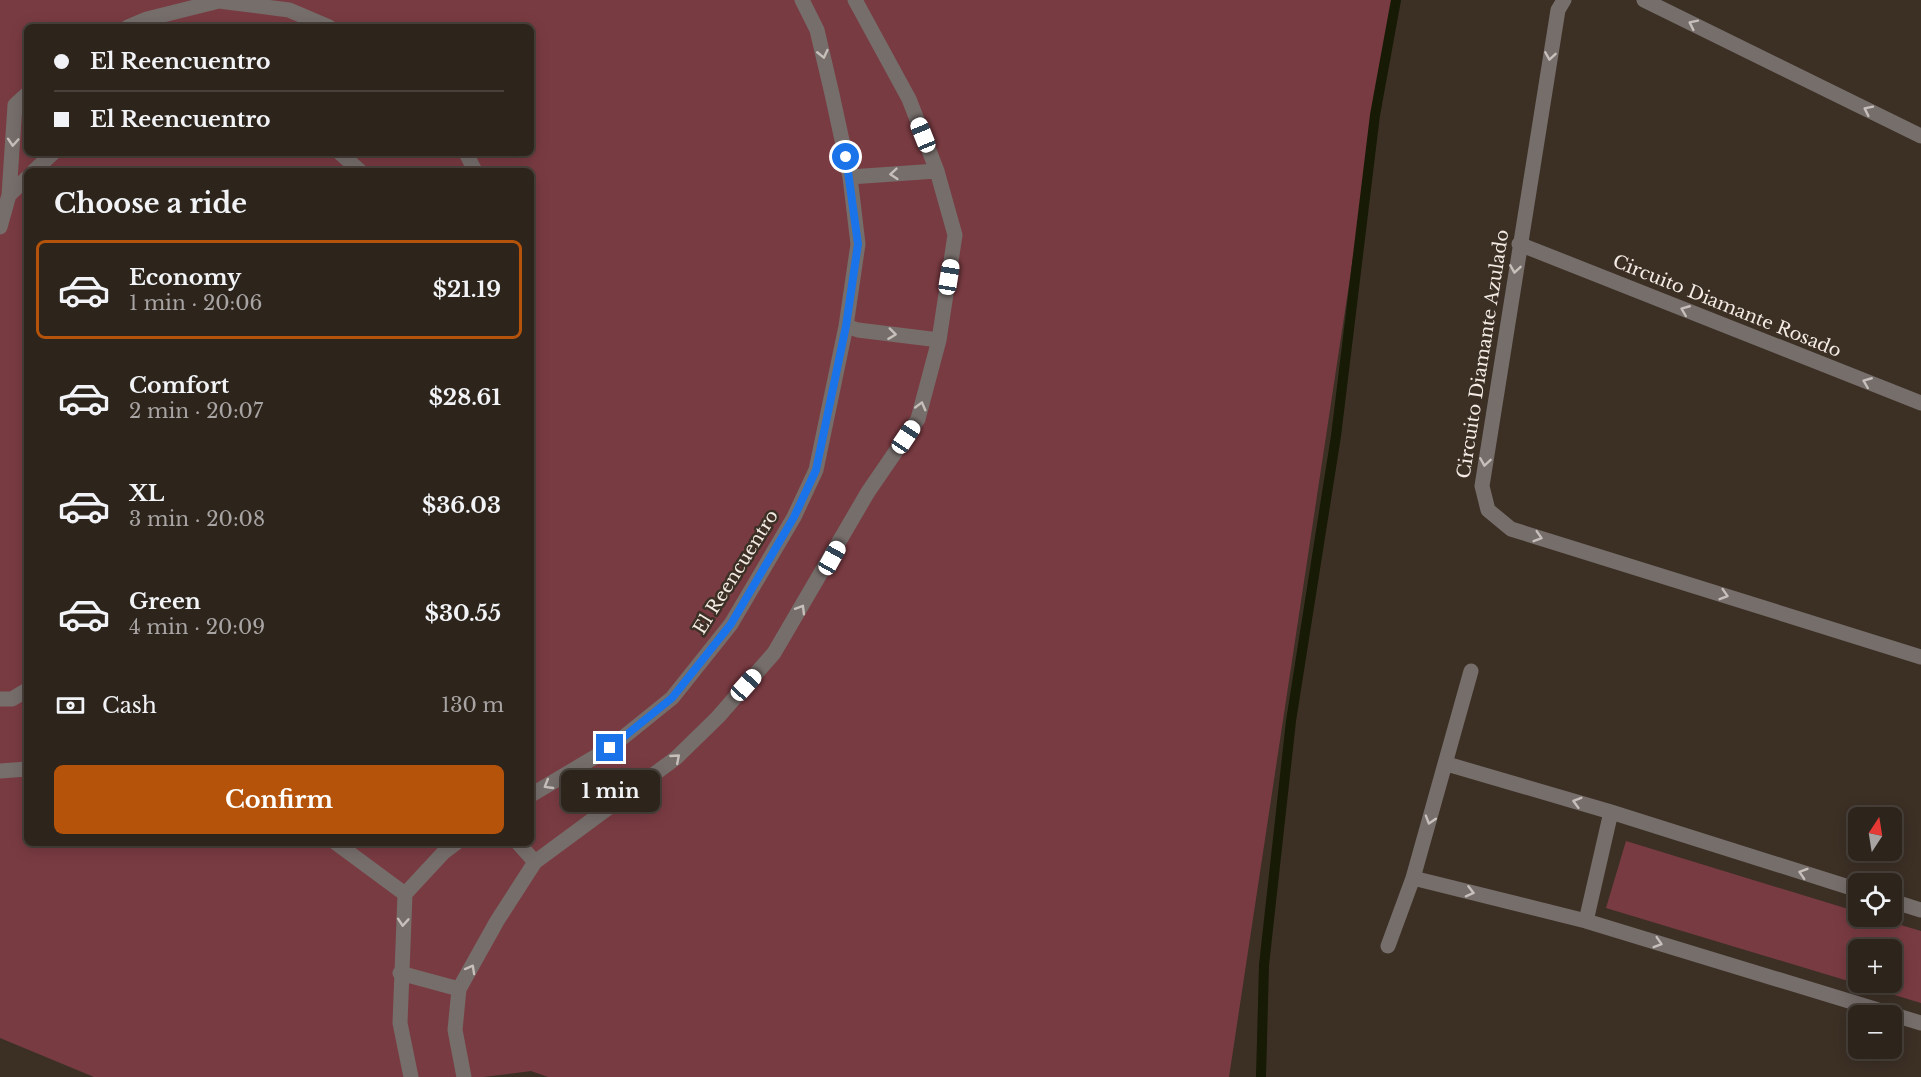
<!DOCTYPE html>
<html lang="en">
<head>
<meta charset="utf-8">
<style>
  :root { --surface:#2d241c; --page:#352c25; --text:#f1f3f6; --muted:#a7a4a3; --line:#48413b; --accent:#b45309 }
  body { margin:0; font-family:"Libre Baskerville",serif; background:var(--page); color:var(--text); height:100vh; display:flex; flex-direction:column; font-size:22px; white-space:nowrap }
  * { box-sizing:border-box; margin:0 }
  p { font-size:20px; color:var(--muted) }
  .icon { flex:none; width:33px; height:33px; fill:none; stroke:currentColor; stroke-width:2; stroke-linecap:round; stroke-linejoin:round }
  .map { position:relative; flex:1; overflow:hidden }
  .side { position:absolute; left:24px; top:168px; width:510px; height:678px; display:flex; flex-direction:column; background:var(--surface); border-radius:9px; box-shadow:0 3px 15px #0003,0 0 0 2px var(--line) }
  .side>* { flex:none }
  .top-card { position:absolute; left:24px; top:24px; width:510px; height:132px; border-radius:9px; box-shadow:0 3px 15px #0003,0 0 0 2px var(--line); display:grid; align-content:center; height:132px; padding:0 30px; background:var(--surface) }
  .needle { width:39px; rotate:12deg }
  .controls { position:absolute; left:1848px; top:807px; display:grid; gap:12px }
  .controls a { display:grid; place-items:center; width:54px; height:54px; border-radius:9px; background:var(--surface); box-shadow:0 3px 15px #0003,0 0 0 2px var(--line); font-size:30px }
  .end { position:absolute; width:27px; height:27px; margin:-14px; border:8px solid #1a73e8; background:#fff; box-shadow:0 0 0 3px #fff }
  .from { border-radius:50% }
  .bubble { position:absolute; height:42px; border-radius:9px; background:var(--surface); box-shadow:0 3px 15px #0003,0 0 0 2px var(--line); font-size:20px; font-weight:800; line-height:42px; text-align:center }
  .car { position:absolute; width:18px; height:36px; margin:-18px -9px; border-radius:8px; box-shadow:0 0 4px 2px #0007; background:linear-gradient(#fff 24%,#345 0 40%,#fff 0 76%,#345 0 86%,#fff 0) }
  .top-card b { display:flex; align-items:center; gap:21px; height:57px; font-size:22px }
  .top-card b+b { border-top:2px solid var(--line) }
  .top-card i { width:15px; height:15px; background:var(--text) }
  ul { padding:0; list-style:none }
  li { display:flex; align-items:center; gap:18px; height:99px; margin:0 12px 9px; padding:0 18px; border:3px solid transparent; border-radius:9px }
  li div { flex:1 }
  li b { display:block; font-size:22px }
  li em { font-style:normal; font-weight:800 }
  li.on { border-color:var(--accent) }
  li>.icon { width:54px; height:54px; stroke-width:1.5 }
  h2 { padding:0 30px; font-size:27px; line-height:72px }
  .pay { display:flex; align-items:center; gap:15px; height:66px; padding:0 30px; font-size:22px }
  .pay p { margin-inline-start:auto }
  .primary-button { display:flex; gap:12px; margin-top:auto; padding:12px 30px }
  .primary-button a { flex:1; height:69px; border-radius:9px; background:var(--accent); color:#fff; font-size:24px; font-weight:800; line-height:69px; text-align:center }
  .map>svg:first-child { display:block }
  .green { fill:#793b42; fill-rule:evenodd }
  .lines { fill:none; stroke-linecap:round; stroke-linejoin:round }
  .stream { stroke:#171a05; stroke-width:10 }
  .street { stroke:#766e6b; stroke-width:15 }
  .oneway { stroke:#c7bfba }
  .route { stroke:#1a73e8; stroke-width:8 }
  .labels { text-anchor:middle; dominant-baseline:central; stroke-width:5; stroke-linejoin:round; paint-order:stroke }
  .street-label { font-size:18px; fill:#f3ebe4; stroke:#3c3025 }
</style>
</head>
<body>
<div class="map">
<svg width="1921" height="1077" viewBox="0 0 1921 1077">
  <rect width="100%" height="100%" fill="#3c3025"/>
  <!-- green -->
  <path class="green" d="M0 0H1392L1229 1077H548L531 1071 483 1077H94L0 1038ZM27 27H531V153H27ZM27 171H531V843H27Z
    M1626 841 1858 912V916L1874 917 1921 931V1003L1606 908ZM1858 950H1892V982H1858Z"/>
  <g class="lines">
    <!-- stream -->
    <path class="stream" d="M1261 1077 1264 965 1291 721 1336 436 1375 115 1396 0"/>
    <!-- street -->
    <path class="street" d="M1564 0 1558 10 1482 486 1488 510 1511 529 1921 657
      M1644 0 1921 136
      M128 27 147 19 219 1 289 10 329 27
      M340 153 360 171
      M466 153 475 171
      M34 171 53 153
      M850 177 937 171
      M9 195 27 178
      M0 227 9 195 15 105 27 94
      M1519 244 1921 403
      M846 326 858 330 939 340
      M0 699H12L27 690
      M1447 764 1611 812 1858 890
      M0 771 27 769
      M531 795 610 748 672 698 731 624 794 517 816 470 846 326 858 244 850 177 832 94 817 30 802 0
      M336 843 405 894
      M518 843 535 862
      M1413 878 1586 921 1921 1023
      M1892 901 1921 910
      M1586 921 1611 812
      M1388 946 1413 878 1471 671
      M400 973 459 989
      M411 1077 400 1023 405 894 444 852 456 843
      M464 1077 455 1030 459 989 497 921 535 862 676 758 718 717 774 653 868 492 918 419 939 340 955 235 937 171 909 99 855 0"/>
  </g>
  <!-- one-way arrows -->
  <defs><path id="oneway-chevron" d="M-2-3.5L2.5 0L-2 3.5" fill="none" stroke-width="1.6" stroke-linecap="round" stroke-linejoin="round" transform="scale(1.5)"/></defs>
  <g class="oneway">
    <use href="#oneway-chevron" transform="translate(1693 24) rotate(-154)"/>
    <use href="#oneway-chevron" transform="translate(823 54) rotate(77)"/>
    <use href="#oneway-chevron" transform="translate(1550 56) rotate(99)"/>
    <use href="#oneway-chevron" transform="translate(1868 110) rotate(-154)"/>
    <use href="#oneway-chevron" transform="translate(13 142) rotate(94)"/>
    <use href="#oneway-chevron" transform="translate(894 174) rotate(175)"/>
    <use href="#oneway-chevron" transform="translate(1515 269) rotate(99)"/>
    <use href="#oneway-chevron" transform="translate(1685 310) rotate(-158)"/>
    <use href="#oneway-chevron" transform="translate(892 334) rotate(7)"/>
    <use href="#oneway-chevron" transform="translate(1867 382) rotate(-158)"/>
    <use href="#oneway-chevron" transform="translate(921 406) rotate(-75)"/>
    <use href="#oneway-chevron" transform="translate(1485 462) rotate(99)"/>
    <use href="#oneway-chevron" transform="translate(1538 537) rotate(17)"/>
    <use href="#oneway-chevron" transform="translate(1724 595) rotate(17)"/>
    <use href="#oneway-chevron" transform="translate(801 609) rotate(-59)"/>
    <use href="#oneway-chevron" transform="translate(676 758) rotate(-41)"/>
    <use href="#oneway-chevron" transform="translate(548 785) rotate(149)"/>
    <use href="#oneway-chevron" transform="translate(1577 802) rotate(-164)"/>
    <use href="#oneway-chevron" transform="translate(1430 820) rotate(107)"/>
    <use href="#oneway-chevron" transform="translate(1803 873) rotate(-162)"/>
    <use href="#oneway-chevron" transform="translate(1470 892) rotate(14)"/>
    <use href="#oneway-chevron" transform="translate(403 922) rotate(94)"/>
    <use href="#oneway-chevron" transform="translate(1658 943) rotate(17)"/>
    <use href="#oneway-chevron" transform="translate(471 969) rotate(-61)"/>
  </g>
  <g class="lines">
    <!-- route -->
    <path class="route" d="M610 748 672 698 731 624 794 517 816 470 846 326 858 244 846 157"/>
  </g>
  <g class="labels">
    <!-- street labels -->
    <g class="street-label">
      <text transform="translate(1727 306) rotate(22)">Circuito Diamante Rosado</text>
      <text transform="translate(1483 354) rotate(-81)">Circuito Diamante Azulado</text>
      <text transform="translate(736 572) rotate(-58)">El Reencuentro</text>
    </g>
  </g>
</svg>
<div class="controls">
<a><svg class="needle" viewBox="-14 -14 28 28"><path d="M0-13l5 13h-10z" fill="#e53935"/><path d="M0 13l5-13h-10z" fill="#a7a4a3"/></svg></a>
<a><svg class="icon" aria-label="locate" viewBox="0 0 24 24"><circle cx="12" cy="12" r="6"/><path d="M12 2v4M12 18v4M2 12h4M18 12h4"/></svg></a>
<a>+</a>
<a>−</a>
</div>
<i class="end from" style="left:846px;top:157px"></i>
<i class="end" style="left:610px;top:748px"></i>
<div class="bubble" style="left:561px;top:770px;width:99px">1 min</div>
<i class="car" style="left:923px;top:135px;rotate:338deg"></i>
<i class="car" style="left:949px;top:277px;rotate:9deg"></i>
<i class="car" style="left:906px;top:437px;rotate:34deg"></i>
<i class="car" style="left:832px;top:558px;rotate:29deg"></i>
<i class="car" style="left:746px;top:685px;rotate:42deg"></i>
<div class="top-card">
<b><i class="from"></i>El Reencuentro</b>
<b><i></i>El Reencuentro</b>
</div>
<section class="side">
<h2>Choose a ride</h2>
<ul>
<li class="on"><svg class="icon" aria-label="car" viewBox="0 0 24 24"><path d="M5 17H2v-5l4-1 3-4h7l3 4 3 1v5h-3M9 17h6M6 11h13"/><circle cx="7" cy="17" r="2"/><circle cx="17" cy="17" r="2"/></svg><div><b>Economy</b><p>1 min · 20:06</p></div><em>$21.19</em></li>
<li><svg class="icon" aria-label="car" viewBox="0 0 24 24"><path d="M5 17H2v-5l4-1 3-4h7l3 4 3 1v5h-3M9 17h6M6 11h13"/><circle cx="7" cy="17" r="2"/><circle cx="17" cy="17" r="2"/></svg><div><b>Comfort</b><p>2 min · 20:07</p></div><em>$28.61</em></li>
<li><svg class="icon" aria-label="car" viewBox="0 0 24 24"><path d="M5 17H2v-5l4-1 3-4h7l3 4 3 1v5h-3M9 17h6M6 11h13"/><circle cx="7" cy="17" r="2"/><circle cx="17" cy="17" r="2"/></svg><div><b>XL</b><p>3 min · 20:08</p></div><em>$36.03</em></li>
<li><svg class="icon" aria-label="car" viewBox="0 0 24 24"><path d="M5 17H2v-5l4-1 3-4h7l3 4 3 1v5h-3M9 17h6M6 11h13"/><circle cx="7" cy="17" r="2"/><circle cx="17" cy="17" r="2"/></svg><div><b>Green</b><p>4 min · 20:09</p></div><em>$30.55</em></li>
</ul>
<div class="pay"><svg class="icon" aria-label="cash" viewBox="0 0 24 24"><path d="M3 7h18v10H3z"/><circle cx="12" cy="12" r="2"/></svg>Cash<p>130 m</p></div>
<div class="primary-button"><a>Confirm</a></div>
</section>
</div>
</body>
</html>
